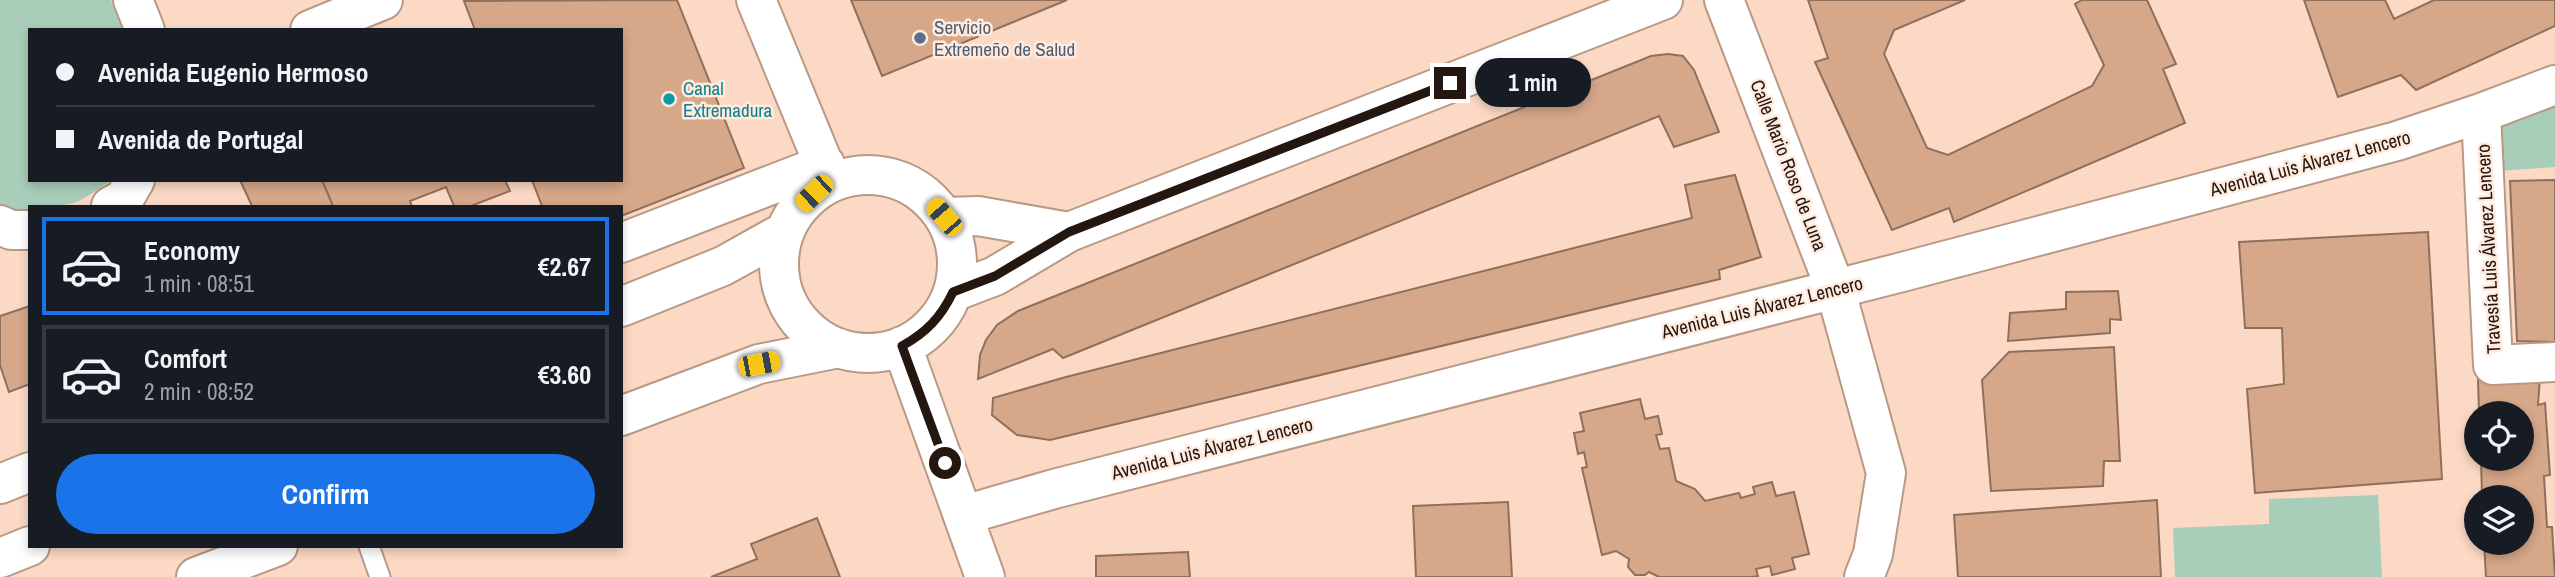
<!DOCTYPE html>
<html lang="en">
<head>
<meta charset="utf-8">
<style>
  :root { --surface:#171b24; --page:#242831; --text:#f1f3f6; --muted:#9ea1a6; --line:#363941; --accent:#1a73e8 }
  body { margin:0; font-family:"Archivo Narrow",sans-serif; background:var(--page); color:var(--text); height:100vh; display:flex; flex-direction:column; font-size:26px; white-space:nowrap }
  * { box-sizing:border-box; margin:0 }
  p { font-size:23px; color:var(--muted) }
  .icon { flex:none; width:38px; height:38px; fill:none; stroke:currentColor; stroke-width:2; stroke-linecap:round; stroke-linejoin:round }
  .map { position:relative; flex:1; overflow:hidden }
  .sheet { position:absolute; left:28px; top:205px; width:595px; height:343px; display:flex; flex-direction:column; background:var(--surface); border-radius:0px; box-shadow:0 4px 10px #0003 }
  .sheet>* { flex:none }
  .hud { position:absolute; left:28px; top:28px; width:595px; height:154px; border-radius:0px; box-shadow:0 4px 10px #0003; display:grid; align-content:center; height:154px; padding:0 28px; background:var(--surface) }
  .tools { position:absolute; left:2464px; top:401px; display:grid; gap:14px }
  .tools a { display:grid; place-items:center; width:70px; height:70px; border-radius:50%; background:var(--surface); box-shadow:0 4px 10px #0003; font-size:35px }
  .end { position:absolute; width:32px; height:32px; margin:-16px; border:9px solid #231710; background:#fff; box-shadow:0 0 0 4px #fff }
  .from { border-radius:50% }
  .bubble { position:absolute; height:49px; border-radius:24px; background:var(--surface); box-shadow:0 4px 10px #0003; font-size:23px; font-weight:700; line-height:49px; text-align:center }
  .car { position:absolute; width:21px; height:42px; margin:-21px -10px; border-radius:9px; box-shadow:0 0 5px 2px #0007; background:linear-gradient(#f5c518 24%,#345 0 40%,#f5c518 0 76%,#345 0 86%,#f5c518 0) }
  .hud b { display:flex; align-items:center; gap:24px; height:66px; font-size:26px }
  .hud b+b { border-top:2px solid var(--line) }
  .hud i { width:18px; height:18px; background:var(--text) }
  ul { padding:12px 0 0; list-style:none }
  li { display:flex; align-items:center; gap:21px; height:98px; margin:0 14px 10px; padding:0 14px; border:4px solid var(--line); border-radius:0px }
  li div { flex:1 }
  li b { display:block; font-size:26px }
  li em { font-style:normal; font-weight:700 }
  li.active { border-color:var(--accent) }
  li>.icon { width:63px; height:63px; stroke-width:1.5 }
  .action { display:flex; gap:14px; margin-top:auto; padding:14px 28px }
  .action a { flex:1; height:80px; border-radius:42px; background:var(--accent); color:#fff; font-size:28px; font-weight:700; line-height:80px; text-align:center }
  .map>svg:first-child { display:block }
  .green { fill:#a8cdb8 }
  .building { fill:#d6a789; stroke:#8f705d; stroke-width:2 }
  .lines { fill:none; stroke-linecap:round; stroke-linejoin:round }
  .lane-casing { stroke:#b99985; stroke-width:23 }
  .street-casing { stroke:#b99985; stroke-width:42 }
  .secondary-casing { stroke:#b99985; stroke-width:42 }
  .lane { stroke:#fff; stroke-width:19 }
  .street { stroke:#fff; stroke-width:38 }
  .secondary { stroke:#fff; stroke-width:38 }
  .route { stroke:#231710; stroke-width:9 }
  .service-dot { fill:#5c6f8a; stroke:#ffeadd; stroke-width:2.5 }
  .culture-dot { fill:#0f9aa8; stroke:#ffeadd; stroke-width:2.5 }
  .labels { text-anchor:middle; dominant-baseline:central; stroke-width:5; stroke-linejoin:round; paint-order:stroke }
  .service-label { font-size:19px; fill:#4e5e75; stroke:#ffeadd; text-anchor:start }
  .culture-label { font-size:19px; fill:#0d838f; stroke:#ffeadd; text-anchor:start }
  .street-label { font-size:19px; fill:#231710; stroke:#ffeadd }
</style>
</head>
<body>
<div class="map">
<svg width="2555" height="577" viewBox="0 0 2555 577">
  <rect width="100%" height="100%" fill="#fcd9c4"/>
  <!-- green -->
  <path class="green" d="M0 0H111L123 30H30V180H111C75 206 75 206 30 206V211L9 210 0 205Z
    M2555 102V167L2498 171 2494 128Z
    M2378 495 2382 577H2175L2173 528 2269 524V499Z"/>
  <!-- building -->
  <path class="building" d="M677 0 744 168 621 216V206H542L532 180H621V30H475L464 1Z
    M851 0H1067L882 76Z
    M1808 0H1965L1894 30 1884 54 1927 148 1948 155 2092 86 2104 65 2075 4 2082 0H2147L2176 64 2163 69 2185 123 1954 222 1949 208 1892 230 1815 62 1828 58Z
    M2304 0H2385L2394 19 2434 0H2555V26L2416 90 2401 75 2338 97Z
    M1668 54 1683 56 1694 70 1719 132 1674 147 1659 116 1063 358 1053 349 978 379 980 355 986 340 997 325 1018 311 1651 56Z
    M1735 175 1761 257 1719 270 1720 279 1050 440 1017 435 992 415 993 398 1066 377 1692 218 1685 185Z
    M240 180H322L333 206H252Z
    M322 180H505L510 191 471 206H454L446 187 410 201 412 206H333Z
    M2555 180V342L2517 341 2510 181Z
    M2428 232 2442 479 2255 493 2247 389 2284 384 2282 328H2245L2239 242Z
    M2118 291 2121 320 2110 319V333L2008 341 2010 313 2066 309V292Z
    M30 306V384L9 392 0 365V316Z
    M2114 347 2120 461H2104L2103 486 1991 491 1982 380 2009 352Z
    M2540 377 2538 405 2545 403 2550 475 2544 476 2547 527H2552L2555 577H2486L2484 542H2522V497H2482L2481 458H2522V413H2479L2478 380Z
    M1640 399 1645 419 1658 416 1662 434 1656 435 1660 449 1669 448 1676 481 1695 489 1705 501 1739 493 1741 498 1755 494 1753 487 1772 482 1776 496 1794 492 1809 554 1792 558 1795 569 1772 575 1770 566 1756 569 1758 576 1752 577H1659L1649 572 1645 575H1635L1628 567 1629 559 1616 551 1602 555 1582 468 1587 467 1584 452 1578 454 1574 433 1584 431 1580 413Z
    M2157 500 2161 577H1958L1954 515Z
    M1508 502 1512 577H1416L1413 506Z
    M817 518 840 577H711L757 559 751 544Z
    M1188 552 1190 577H1096V556Z"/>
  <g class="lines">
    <defs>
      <path id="lane" d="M369 546 380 577"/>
      <path id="street" d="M133 0 145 30
        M756 0 831 182
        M1724 0 1835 288 1886 473 1873 554 1864 577
        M310 30 383 0
        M2481 113 2493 365 2555 362
        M779 264a89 89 0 1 1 178 0a89 89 0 1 1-178 0Z
        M111 206 124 199 135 180
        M944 217 978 216 1069 232
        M0 225 11 230H30
        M621 243 825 164
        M953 292 995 276 1069 232
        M621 307 723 266 784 232
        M902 346 985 577
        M621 416 759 364 839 348
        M0 484 30 472
        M964 515 1054 489 1906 271 2397 141 2481 113 2555 85
        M0 558 30 546
        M196 577 278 546"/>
      <path id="secondary" d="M1069 232 1663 0"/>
    </defs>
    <!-- lane casing -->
    <use href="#lane" class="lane-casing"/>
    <!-- street casing -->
    <use href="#street" class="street-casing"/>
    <!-- secondary casing -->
    <use href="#secondary" class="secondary-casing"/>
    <!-- lane -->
    <use href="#lane" class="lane"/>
    <!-- street -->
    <use href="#street" class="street"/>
    <!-- secondary -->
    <use href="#secondary" class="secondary"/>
  </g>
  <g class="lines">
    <!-- route -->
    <path class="route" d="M945 463 902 346C927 332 941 317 953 292L995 276 1069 232 1450 83"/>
  </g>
  <!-- markers -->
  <circle class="service-dot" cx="920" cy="38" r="7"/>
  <circle class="culture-dot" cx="669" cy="99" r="7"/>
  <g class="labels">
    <!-- service labels -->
    <g class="service-label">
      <text x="934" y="27">Servicio<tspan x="934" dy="22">Extremeño de Salud</tspan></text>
    </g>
    <!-- culture labels -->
    <g class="culture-label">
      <text x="683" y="88">Canal<tspan x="683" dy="22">Extremadura</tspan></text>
    </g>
    <!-- street labels -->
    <g class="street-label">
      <text transform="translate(2310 163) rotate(-15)">Avenida Luis Álvarez Lencero</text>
      <text transform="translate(1789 165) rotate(69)">Calle Mario Roso de Luna</text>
      <text transform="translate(2488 249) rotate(-93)">Travesía Luis Álvarez Lencero</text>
      <text transform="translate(1762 307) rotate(-14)">Avenida Luis Álvarez Lencero</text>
      <text transform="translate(1212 448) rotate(-14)">Avenida Luis Álvarez Lencero</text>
    </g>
  </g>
</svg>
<div class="tools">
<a><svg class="icon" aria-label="locate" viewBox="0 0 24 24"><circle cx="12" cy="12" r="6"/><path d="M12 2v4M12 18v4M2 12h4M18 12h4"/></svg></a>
<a><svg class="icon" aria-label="layers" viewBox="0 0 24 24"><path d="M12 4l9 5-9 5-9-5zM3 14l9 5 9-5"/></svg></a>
</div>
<i class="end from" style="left:945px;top:463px"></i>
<i class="end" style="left:1450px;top:83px"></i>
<div class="bubble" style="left:1475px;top:58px;width:116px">1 min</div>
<i class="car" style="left:814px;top:193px;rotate:226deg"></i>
<i class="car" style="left:944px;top:217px;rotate:319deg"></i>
<i class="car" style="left:759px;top:364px;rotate:79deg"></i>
<div class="hud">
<b><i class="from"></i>Avenida Eugenio Hermoso</b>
<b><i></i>Avenida de Portugal</b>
</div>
<section class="sheet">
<ul>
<li class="active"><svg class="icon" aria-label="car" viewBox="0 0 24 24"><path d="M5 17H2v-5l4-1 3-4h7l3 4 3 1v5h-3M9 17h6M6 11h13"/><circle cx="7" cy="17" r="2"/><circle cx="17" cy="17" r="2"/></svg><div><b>Economy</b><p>1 min · 08:51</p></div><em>€2.67</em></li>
<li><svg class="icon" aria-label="car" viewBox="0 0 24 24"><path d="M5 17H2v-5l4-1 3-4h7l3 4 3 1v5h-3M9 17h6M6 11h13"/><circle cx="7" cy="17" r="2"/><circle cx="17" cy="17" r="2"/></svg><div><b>Comfort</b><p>2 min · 08:52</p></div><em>€3.60</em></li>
</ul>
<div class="action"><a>Confirm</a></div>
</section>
</div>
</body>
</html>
